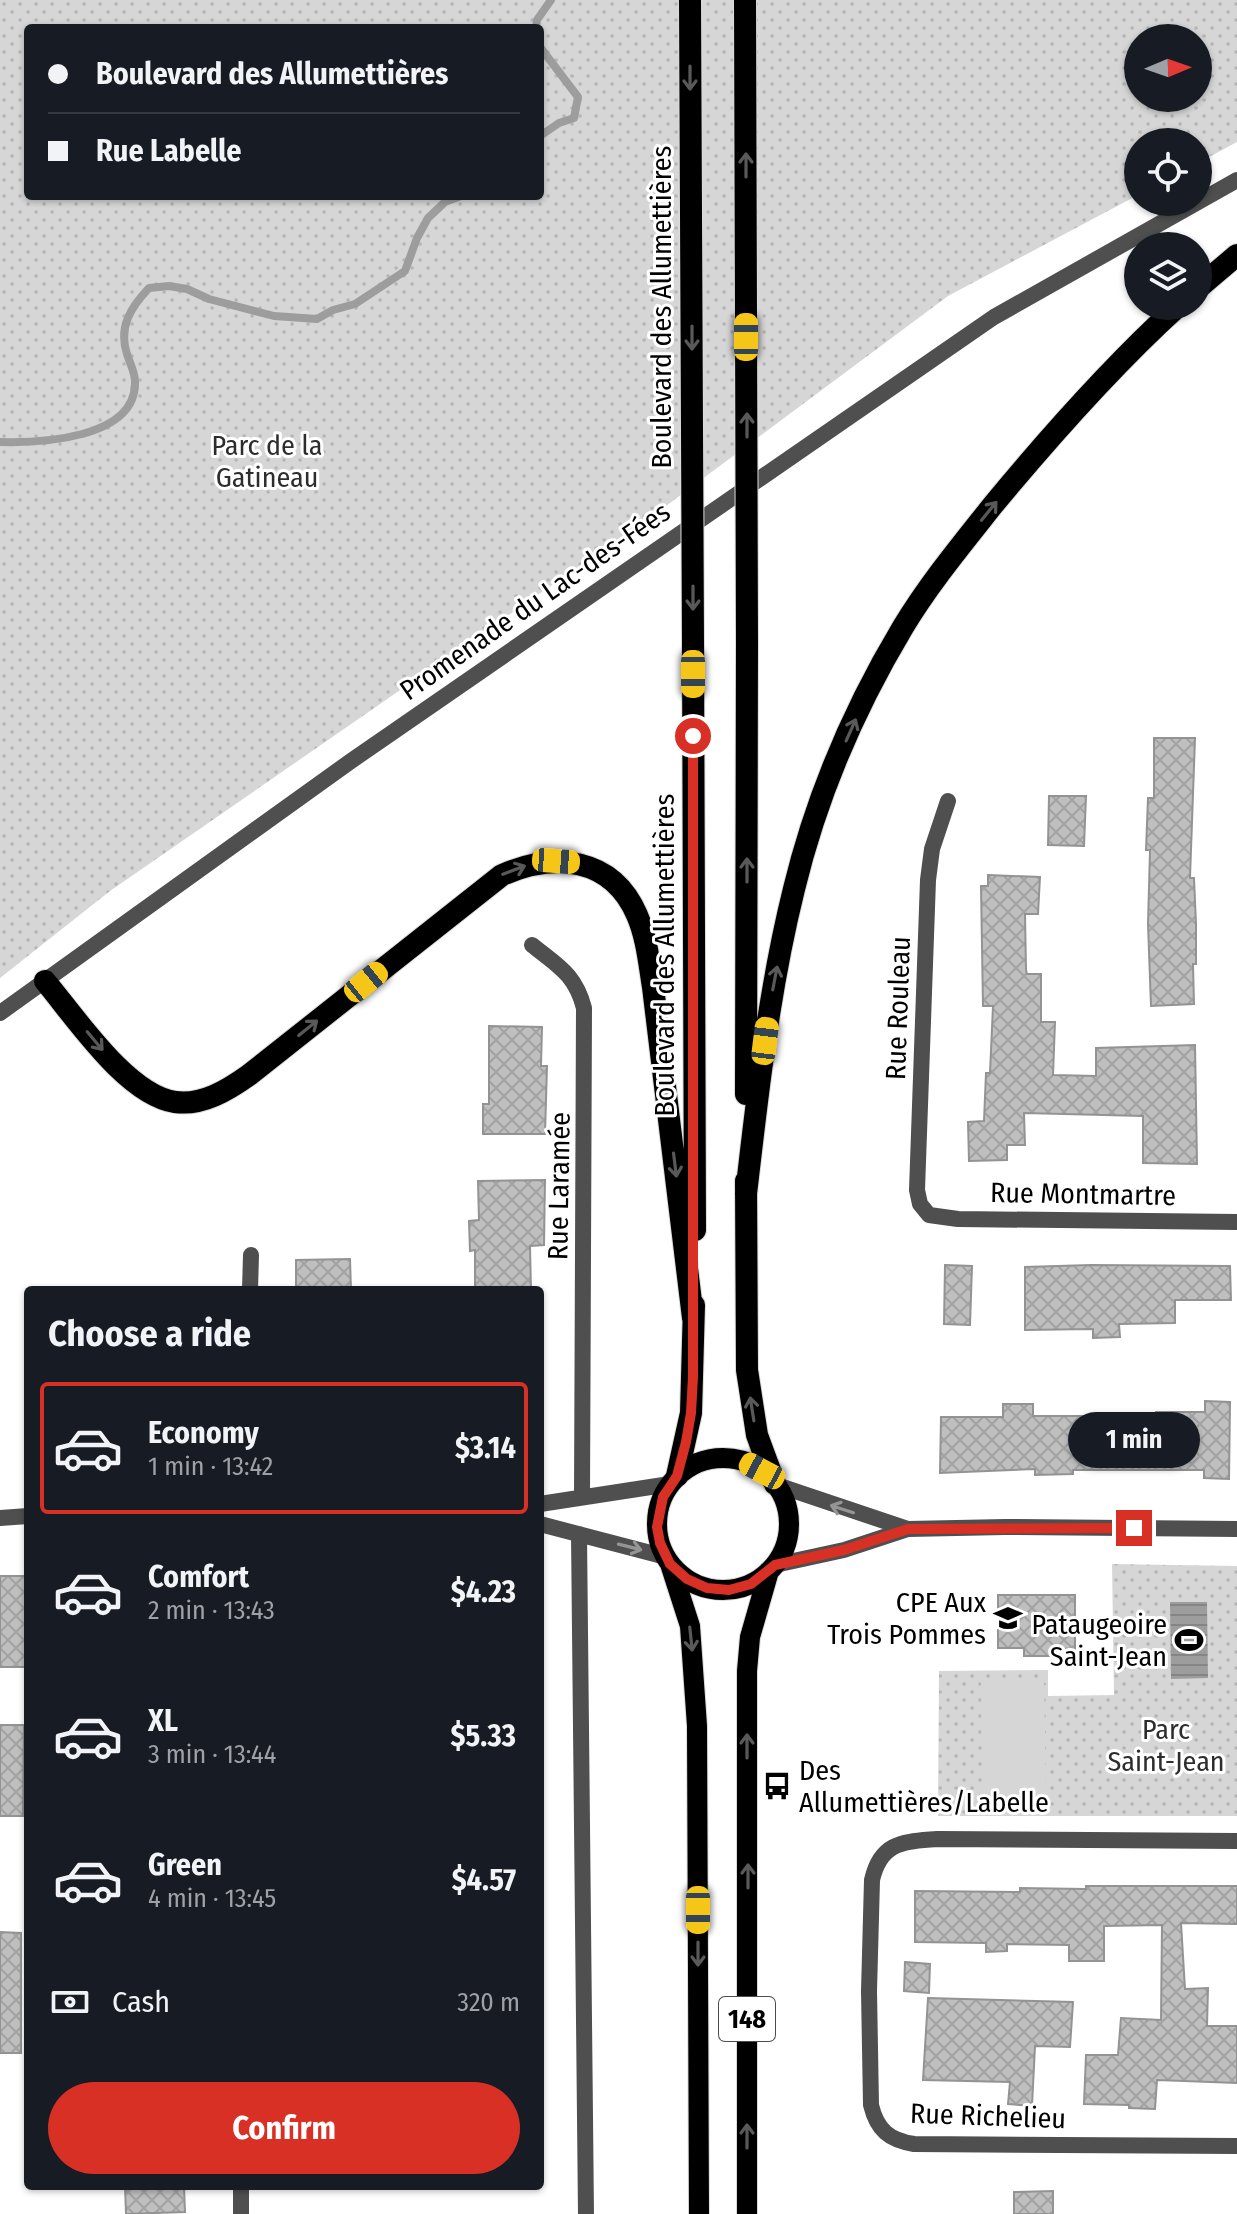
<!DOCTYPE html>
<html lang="en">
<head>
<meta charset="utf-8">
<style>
  :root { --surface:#171b24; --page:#242831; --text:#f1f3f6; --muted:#9ea1a6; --line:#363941; --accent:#d93025 }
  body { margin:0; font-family:"Fira Sans Condensed",sans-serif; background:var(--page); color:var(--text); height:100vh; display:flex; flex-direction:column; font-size:30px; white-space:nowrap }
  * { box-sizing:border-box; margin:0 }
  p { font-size:26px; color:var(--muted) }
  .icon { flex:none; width:44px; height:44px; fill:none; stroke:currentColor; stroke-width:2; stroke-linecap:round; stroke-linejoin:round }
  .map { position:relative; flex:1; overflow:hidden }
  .details { position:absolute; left:24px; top:1286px; width:520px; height:904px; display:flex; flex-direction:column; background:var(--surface); border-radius:8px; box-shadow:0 2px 6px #0004 }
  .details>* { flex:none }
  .guide { position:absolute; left:24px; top:24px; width:520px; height:176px; border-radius:8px; box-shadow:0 2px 6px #0004; display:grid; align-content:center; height:176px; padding:0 24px; background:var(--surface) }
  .needle { width:52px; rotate:88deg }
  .tools { position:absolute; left:1124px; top:24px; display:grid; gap:16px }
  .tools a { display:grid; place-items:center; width:88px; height:88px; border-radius:50%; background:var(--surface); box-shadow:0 2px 6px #0004; font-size:40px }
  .end { position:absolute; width:36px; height:36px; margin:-18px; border:10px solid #d93025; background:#fff; box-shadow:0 0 0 4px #fff }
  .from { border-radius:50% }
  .bubble { position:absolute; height:56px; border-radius:28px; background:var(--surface); box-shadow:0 2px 6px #0004; font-size:26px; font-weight:700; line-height:56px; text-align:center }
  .car { position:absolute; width:24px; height:48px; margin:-24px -12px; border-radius:10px; box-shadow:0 0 6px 2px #0007; background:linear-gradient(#f5c518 24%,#345 0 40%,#f5c518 0 76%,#345 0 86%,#f5c518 0) }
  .guide b { display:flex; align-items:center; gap:28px; height:76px; font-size:30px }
  .guide b+b { border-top:2px solid var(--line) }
  .guide i { width:20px; height:20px; background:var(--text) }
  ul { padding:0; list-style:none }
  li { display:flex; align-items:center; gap:24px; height:132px; margin:0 16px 12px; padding:0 8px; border:4px solid transparent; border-radius:8px }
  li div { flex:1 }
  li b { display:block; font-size:30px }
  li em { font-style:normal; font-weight:700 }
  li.on { border-color:var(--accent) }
  li>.icon { width:72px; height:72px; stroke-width:1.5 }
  h2 { padding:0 24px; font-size:36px; line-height:96px }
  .pay { display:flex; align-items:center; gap:20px; height:88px; padding:0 24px; font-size:30px }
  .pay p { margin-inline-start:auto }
  .action { display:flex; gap:16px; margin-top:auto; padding:16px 24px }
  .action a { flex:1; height:92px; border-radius:48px; background:var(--accent); color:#fff; font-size:32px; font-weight:700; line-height:92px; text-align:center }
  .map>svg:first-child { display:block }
  .park { fill:url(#park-dots); fill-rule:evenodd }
  .pitch { fill:#d6d6d6 }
  .water { fill:url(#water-rules) }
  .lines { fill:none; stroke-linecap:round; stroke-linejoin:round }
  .stream { stroke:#9d9d9d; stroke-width:8 }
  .building { fill:url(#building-cross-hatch); stroke:#939393; stroke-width:2 }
  .primary-casing { stroke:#dbdbdb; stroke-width:22 }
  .trunk-casing { stroke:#dbdbdb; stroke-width:24 }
  .minor { stroke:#4f4f4f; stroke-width:16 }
  .tertiary { stroke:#4f4f4f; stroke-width:16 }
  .primary { stroke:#000; stroke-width:20 }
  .trunk { stroke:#000; stroke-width:22 }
  .trunk-bridge-casing { stroke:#dbdbdb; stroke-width:24; stroke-linecap:butt }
  .trunk-bridge { stroke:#000; stroke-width:22 }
  .oneway { stroke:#595959 }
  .oneway2 { stroke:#959595 }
  .route { stroke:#d93025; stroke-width:10 }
  .labels { text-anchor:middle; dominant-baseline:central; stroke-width:6; stroke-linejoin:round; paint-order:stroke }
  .shield { fill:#fff; stroke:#4c4c4c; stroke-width:2 }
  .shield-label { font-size:26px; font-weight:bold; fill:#000 }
  .street-label { font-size:28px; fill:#000; stroke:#fff }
  .park-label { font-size:28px; fill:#2d2d2d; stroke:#fff }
  .poi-label { font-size:28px; fill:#000; stroke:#fff; text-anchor:end }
</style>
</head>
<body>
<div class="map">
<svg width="1237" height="2214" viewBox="0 0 1237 2214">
  <defs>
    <pattern id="park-dots" width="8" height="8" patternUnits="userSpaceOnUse" patternTransform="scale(2)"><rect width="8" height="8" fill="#d6d6d6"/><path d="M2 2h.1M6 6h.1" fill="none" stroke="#b6b6b6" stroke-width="1.8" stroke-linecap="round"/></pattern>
    <pattern id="water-rules" width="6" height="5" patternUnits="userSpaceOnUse" patternTransform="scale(2)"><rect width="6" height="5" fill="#9d9d9d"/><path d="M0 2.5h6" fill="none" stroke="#858585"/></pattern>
    <pattern id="building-cross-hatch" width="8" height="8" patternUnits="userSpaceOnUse" patternTransform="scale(2)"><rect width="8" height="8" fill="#bfbfbf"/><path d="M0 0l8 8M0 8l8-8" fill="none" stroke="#a2a2a2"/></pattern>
  </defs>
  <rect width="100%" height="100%" fill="#fff"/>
  <!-- park -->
  <path class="park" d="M0 0H1237V142L1198 163V142H1138V195L948 296 666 506 110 891 0 978ZM28 28H540V196H28ZM1138 38H1198V98H1138Z
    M1112 1564 1237 1566V1816H938L939 1671 1048 1670V1696L1114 1695Z"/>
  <!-- pitch -->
  <path class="pitch" d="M1044 1680 1046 1793 982 1794 981 1681Z"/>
  <!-- water -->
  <path class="water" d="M1170 1602H1207L1208 1678 1171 1679Z"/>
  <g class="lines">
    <!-- stream -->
    <path class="stream" d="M536 28 537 20 551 0
      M540 47 578 97 574 118 559 123 540 136
      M0 442C40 443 134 439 135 384 136 374 130 364 127 354 118 327 131 307 149 288L169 286 187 289 209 299 274 316 317 319 333 310 355 304 405 271 417 238 428 218 445 202 461 196"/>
  </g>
  <!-- building -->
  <path class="building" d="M1154 738H1195L1190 878H1194L1196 924V964H1193L1194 1004 1151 1006 1148 924 1150 850H1146L1148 798H1154Z
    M1049 796H1086L1084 846 1048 845Z
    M988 875 1040 877 1038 914H1025L1026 970 1027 974H1041V1022H1055L1053 1075 1096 1076V1048L1195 1045 1197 1164 1143 1163V1116L1024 1113 1025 1145H1007V1160L969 1161 968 1122 984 1121 986 1073H990L993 1006H983L981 886H988Z
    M489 1026 542 1027 541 1066H547L545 1134H483V1104H489Z
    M545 1180 544 1245 530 1246 531 1290H475V1250L470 1251 469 1221 479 1220 478 1181Z
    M350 1259 351 1290H296V1260Z
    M945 1265 972 1266 970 1325 944 1324Z
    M1091 1265 1230 1266 1231 1300H1175V1323L1119 1324 1120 1337 1093 1338V1329L1025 1330V1267Z
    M1205 1401 1230 1402 1229 1479 1204 1478V1470H1073V1474L1035 1475V1469L940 1473 941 1417H1003V1404H1033V1416H1111V1435H1155L1156 1412H1205Z
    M0 1576H28V1667H0Z
    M998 1595H1075V1649L1051 1648V1656H1024V1648H998Z
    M0 1725H24L23 1816H0Z
    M1086 1886H1237V1924L1181 1923 1185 1989 1208 1988 1207 2026H1237V2083L1157 2080 1155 2109 1129 2108V2105L1084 2104 1086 2055H1118L1121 2018 1161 2020 1162 1925 1104 1926V1961H1069V1945L1007 1944V1951L986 1952V1943L915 1942V1891L1020 1892V1888L1086 1889Z
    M0 1932 21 1933V2053H0Z
    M905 1962 930 1964 929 1993 904 1991Z
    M928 1998 1073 2002 1070 2047 1035 2046 1032 2106 1008 2104 1010 2082 923 2080Z
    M125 2186H184L185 2212 126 2214Z
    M1053 2191V2214H1014V2192Z"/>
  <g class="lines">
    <defs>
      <path id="primary" d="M657 1524a66 66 0 1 1 132 0a66 66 0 1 1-132 0Z
        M670 1564 690 1626 697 1726 699 2214
        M747 2214V1671L750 1637 769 1571"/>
      <path id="trunk" d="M1198 288 1237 255
        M693 643 695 1230
        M45 981C76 1018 127 1095 175 1102 202 1106 228 1090 249 1075L502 875C555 852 612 857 637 915 647 938 649 963 653 987L693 1318
        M746 1094 747 643
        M746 1181 747 1370 757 1435 775 1484
        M746 1194C758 1091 769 989 794 889 816 798 855 707 903 627 929 584 962 544 993 505 1051 435 1111 367 1178 306
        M677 1476 691 1413 694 1305"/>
    </defs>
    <!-- primary casing -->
    <use href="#primary" class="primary-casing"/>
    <!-- trunk casing -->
    <use href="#trunk" class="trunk-casing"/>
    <!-- minor -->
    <path class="minor" d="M948 801 932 849 928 880 917 1190 920 1204 929 1215 958 1219 1237 1222
      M532 945C558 966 575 974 584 1008L582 1497
      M250 1290 251 1255
      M777 1485 908 1529
      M540 1504 670 1484
      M0 1518 28 1516
      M540 1524 666 1557
      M579 1534 586 2214
      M775 1565 844 1550 908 1529 1005 1527 1237 1529
      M1237 1841 937 1839C904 1842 881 1841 872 1880L869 1991 871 2105C877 2130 889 2140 914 2144L1237 2146
      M241 2214V2186"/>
    <!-- tertiary -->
    <path class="tertiary" d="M0 1013 351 761 994 317 1237 180"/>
    <!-- primary -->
    <use href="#primary" class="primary"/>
    <!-- trunk -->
    <use href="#trunk" class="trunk"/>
    <defs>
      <path id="trunk-bridge" d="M690 0 693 643
        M745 0 747 643"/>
    </defs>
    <!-- trunk-bridge casing -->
    <use href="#trunk-bridge" class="trunk-bridge-casing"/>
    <!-- trunk-bridge -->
    <use href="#trunk-bridge" class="trunk-bridge"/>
  </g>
  <!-- one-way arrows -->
  <defs><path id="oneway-shaft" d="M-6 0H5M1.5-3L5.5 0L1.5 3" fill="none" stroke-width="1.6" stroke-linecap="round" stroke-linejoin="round" transform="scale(2)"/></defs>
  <g class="oneway">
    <use href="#oneway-shaft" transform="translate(690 78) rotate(90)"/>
    <use href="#oneway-shaft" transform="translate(746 165) rotate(-90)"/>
    <use href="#oneway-shaft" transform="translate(692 338) rotate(90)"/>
    <use href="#oneway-shaft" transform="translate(747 425) rotate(-90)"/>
    <use href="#oneway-shaft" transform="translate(989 511) rotate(-51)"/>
    <use href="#oneway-shaft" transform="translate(693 598) rotate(90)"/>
    <use href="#oneway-shaft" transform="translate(851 730) rotate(-66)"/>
    <use href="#oneway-shaft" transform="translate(514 870) rotate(-21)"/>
    <use href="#oneway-shaft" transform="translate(747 870) rotate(-90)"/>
    <use href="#oneway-shaft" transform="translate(775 978) rotate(-79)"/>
    <use href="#oneway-shaft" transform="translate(308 1028) rotate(-39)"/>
    <use href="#oneway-shaft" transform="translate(95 1041) rotate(50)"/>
    <use href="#oneway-shaft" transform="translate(675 1165) rotate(83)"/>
    <use href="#oneway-shaft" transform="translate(752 1409) rotate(-99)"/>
    <use href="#oneway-shaft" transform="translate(691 1639) rotate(84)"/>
    <use href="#oneway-shaft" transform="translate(747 1746) rotate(-90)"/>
    <use href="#oneway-shaft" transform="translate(748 1876) rotate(-90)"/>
    <use href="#oneway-shaft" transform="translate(698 1954) rotate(90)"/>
    <use href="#oneway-shaft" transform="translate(747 2136) rotate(-90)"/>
  </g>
  <g class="oneway2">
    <use href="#oneway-shaft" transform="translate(842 1509) rotate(-162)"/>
    <use href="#oneway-shaft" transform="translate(630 1547) rotate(14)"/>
  </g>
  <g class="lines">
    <!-- route -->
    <path class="route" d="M693 736V1377L691 1413 686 1442 677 1476 663 1497 657 1527 660 1543 670 1564 687 1579 707 1588 729 1590 751 1584 775 1565 844 1550 908 1529 1134 1528"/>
  </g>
  <!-- icons -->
  <defs>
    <symbol id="school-bare" viewBox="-9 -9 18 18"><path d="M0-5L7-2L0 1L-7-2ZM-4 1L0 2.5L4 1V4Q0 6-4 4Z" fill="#000" stroke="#fff" stroke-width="2.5" paint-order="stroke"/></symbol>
    <symbol id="stadium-bare" viewBox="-9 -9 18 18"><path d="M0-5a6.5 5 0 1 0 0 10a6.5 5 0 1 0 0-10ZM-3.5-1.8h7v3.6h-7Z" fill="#000" stroke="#fff" stroke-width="2.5" paint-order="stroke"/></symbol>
    <symbol id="bus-bare" viewBox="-9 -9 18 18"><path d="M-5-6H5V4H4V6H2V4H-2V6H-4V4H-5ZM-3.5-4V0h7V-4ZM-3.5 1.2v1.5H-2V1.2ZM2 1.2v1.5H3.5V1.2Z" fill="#000" stroke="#fff" stroke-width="2.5" paint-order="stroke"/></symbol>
  </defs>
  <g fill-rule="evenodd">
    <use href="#school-bare" x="988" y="1598" width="40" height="40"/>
    <use href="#stadium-bare" x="1169" y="1620" width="40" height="40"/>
    <use href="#bus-bare" x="757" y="1766" width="40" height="40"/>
  </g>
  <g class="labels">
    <!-- shield labels -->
    <rect class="shield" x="719" y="1997" width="56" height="44" rx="6"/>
    <g class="shield-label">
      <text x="747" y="2019">148</text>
    </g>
    <!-- street labels -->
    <g class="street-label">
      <text transform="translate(661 307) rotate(-90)">Boulevard des Allumettières</text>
      <text transform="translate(535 601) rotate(-35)">Promenade du Lac-des-Fées</text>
      <text transform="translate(664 955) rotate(-90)">Boulevard des Allumettières</text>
      <text transform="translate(898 1008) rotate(-88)">Rue Rouleau</text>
      <text transform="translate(559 1186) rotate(-89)">Rue Laramée</text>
      <text transform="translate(1083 1194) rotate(1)">Rue Montmartre</text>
      <text transform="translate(988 2116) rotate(2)">Rue Richelieu</text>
    </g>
    <!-- park labels -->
    <g class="park-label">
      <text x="267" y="445">Parc de la<tspan x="267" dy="32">Gatineau</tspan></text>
      <text x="1166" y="1729">Parc<tspan x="1166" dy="32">Saint-Jean</tspan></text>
    </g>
    <!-- poi labels -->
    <g class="poi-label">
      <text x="986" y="1602">CPE Aux<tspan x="986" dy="32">Trois Pommes</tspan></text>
      <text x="1167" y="1624">Pataugeoire<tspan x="1167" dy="32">Saint-Jean</tspan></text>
      <text x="799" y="1770" text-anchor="start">Des<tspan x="799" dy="32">Allumettières/Labelle</tspan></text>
    </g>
  </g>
</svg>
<div class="tools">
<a><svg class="needle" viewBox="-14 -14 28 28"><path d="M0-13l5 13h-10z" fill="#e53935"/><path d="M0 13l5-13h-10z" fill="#9ea1a6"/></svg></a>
<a><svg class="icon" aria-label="locate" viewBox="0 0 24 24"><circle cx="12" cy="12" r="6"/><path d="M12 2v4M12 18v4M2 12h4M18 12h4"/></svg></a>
<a><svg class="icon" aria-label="layers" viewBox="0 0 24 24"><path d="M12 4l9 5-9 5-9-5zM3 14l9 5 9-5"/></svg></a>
</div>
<i class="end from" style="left:693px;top:736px"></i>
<i class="end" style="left:1134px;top:1528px"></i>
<div class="bubble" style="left:1068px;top:1412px;width:132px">1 min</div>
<i class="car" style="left:746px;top:337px;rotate:0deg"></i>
<i class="car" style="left:693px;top:674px;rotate:180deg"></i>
<i class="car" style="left:556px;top:861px;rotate:94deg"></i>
<i class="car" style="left:366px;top:982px;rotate:51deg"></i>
<i class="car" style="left:765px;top:1041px;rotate:7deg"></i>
<i class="car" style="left:762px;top:1471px;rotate:298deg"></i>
<i class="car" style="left:698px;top:1910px;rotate:180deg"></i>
<div class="guide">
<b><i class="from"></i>Boulevard des Allumettières</b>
<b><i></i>Rue Labelle</b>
</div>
<section class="details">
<h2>Choose a ride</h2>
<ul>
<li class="on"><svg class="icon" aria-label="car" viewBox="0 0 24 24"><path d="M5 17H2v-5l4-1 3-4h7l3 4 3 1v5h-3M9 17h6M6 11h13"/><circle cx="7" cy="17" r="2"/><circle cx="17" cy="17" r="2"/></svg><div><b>Economy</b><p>1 min · 13:42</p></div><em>$3.14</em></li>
<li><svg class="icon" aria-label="car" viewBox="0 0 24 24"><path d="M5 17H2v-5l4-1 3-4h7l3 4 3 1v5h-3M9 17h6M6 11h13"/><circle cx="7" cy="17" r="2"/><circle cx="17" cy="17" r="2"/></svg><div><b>Comfort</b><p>2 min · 13:43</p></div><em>$4.23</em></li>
<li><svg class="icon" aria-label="car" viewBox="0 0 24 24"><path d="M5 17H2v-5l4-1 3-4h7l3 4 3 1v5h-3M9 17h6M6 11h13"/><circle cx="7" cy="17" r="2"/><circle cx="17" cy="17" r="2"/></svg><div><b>XL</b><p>3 min · 13:44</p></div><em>$5.33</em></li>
<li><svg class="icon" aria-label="car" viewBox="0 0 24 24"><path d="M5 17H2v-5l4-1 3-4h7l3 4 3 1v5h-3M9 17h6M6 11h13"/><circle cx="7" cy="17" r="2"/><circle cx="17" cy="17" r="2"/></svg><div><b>Green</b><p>4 min · 13:45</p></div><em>$4.57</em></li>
</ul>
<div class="pay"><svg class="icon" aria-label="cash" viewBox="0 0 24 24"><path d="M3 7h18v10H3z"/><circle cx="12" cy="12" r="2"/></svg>Cash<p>320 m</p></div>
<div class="action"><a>Confirm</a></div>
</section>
</div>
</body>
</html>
